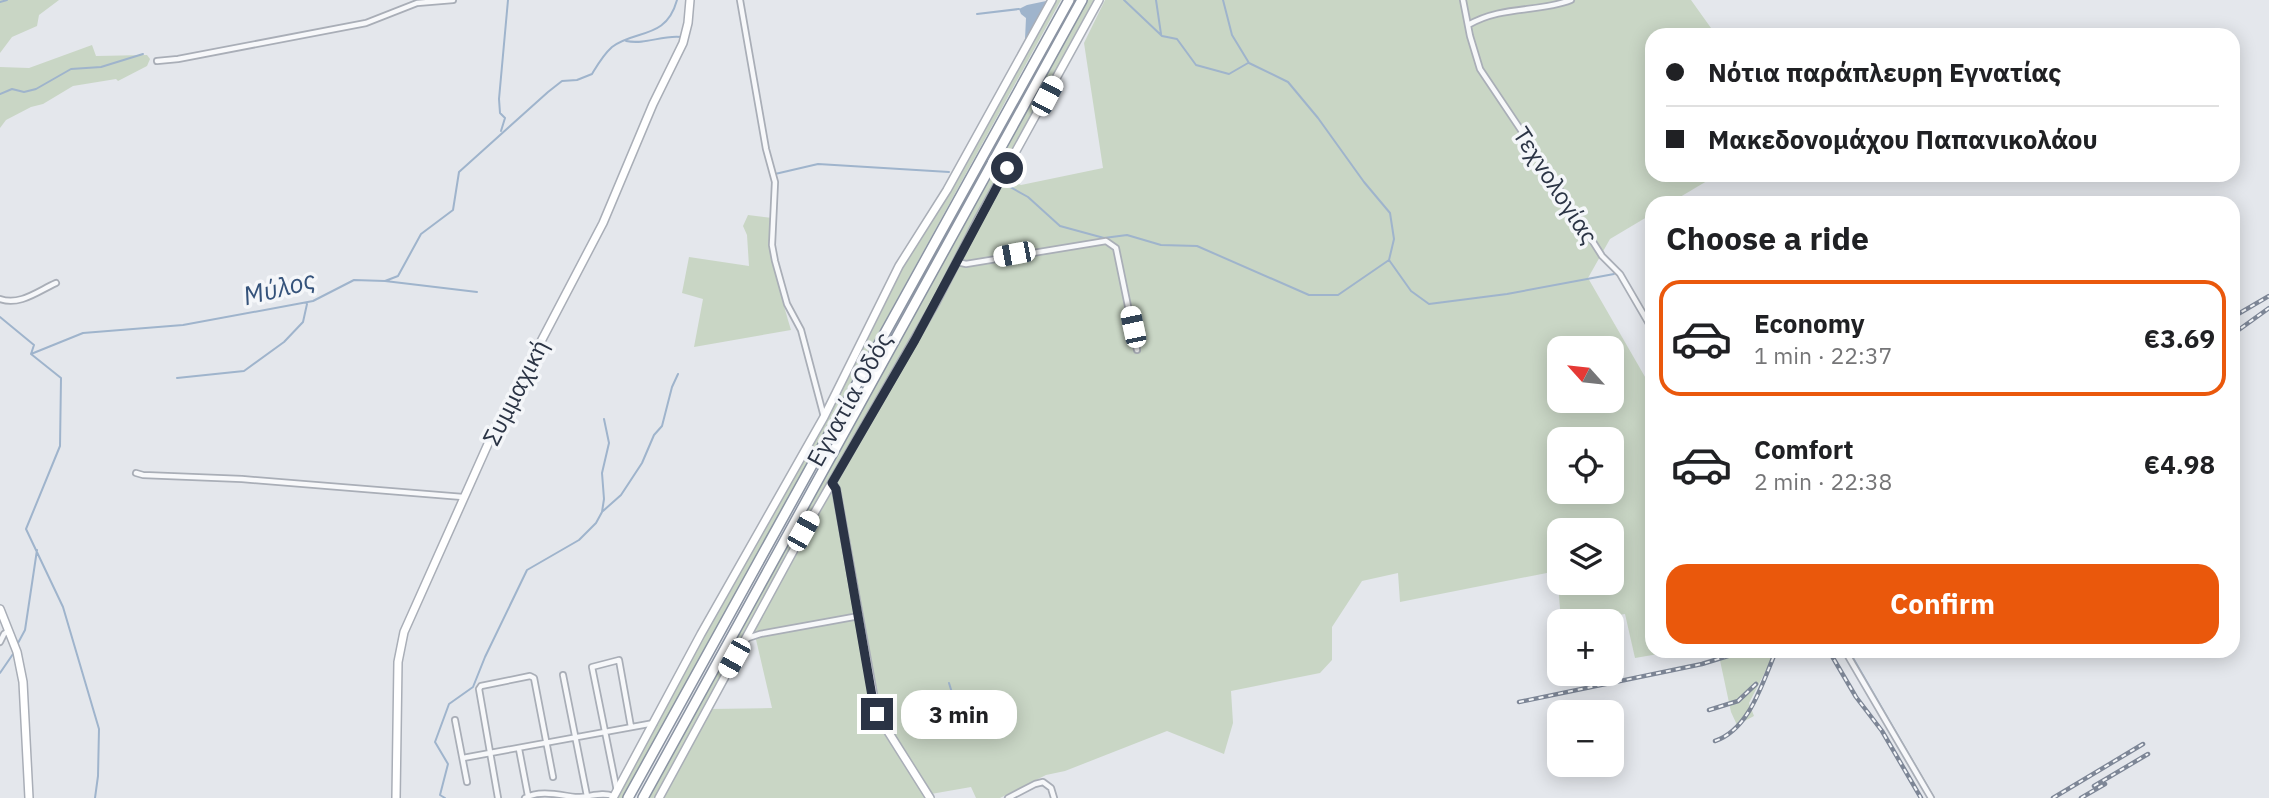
<!DOCTYPE html>
<html lang="en">
<head>
<meta charset="utf-8">
<style>
  :root { --surface:#fff; --page:#f2f2f2; --text:#202124; --muted:#757577; --line:#e0e0e0; --accent:#ea580c }
  body { margin:0; font-family:"IBM Plex Sans",sans-serif; background:var(--page); color:var(--text); height:100vh; display:flex; flex-direction:column; font-size:26px; white-space:nowrap }
  * { box-sizing:border-box; margin:0 }
  p { font-size:23px; color:var(--muted) }
  .icon { flex:none; width:38px; height:38px; fill:none; stroke:currentColor; stroke-width:2; stroke-linecap:round; stroke-linejoin:round }
  .map { position:relative; flex:1; overflow:hidden }
  .details { position:absolute; left:1645px; top:196px; width:595px; height:462px; display:flex; flex-direction:column; background:var(--surface); border-radius:21px; box-shadow:0 4px 18px #0003 }
  .details>* { flex:none }
  .top-card { position:absolute; left:1645px; top:28px; width:595px; height:154px; border-radius:21px; box-shadow:0 4px 18px #0003; display:grid; align-content:center; height:154px; padding:0 21px; background:var(--surface) }
  .needle { width:46px; rotate:297deg }
  .controls { position:absolute; left:1547px; top:336px; display:grid; gap:14px }
  .controls a { display:grid; place-items:center; width:77px; height:77px; border-radius:14px; background:var(--surface); box-shadow:0 4px 18px #0003; font-size:35px }
  .end { position:absolute; width:32px; height:32px; margin:-16px; border:9px solid #2b3445; background:#fff; box-shadow:0 0 0 4px #fff }
  .from { border-radius:50% }
  .bubble { position:absolute; height:49px; border-radius:21px; background:var(--surface); box-shadow:0 4px 18px #0003; font-size:23px; font-weight:800; line-height:49px; text-align:center }
  .car { position:absolute; width:21px; height:42px; margin:-21px -10px; border-radius:9px; box-shadow:0 0 5px 2px #0007; background:linear-gradient(#fff 24%,#345 0 40%,#fff 0 76%,#345 0 86%,#fff 0) }
  .top-card b { display:flex; align-items:center; gap:24px; height:66px; font-size:26px }
  .top-card b+b { border-top:2px solid var(--line) }
  .top-card i { width:18px; height:18px; background:var(--text) }
  ul { padding:0; list-style:none }
  li { display:flex; align-items:center; gap:21px; height:116px; margin:0 14px 10px; padding:0 7px; border:4px solid transparent; border-radius:21px }
  li div { flex:1 }
  li b { display:block; font-size:26px }
  li em { font-style:normal; font-weight:800 }
  li.current { border-color:var(--accent) }
  li>.icon { width:63px; height:63px; stroke-width:1.5 }
  h2 { padding:0 21px; font-size:32px; line-height:84px }
  .primary-button { display:flex; gap:14px; margin-top:auto; padding:14px 21px }
  .primary-button a { flex:1; height:80px; border-radius:21px; background:var(--accent); color:#fff; font-size:28px; font-weight:800; line-height:80px; text-align:center }
  .map>svg:first-child { display:block }
  .green { fill:#c9d6c5; fill-rule:evenodd }
  .water { fill:#9fb4cc }
  .lines { fill:none; stroke-linecap:round; stroke-linejoin:round }
  .stream { stroke:#9fb4cc; stroke-width:2 }
  .street-casing { stroke:#a9aeb7; stroke-width:8 }
  .secondary-casing { stroke:#a9aeb7; stroke-width:10 }
  .highway-casing { stroke:#8b94a3; stroke-width:12 }
  .street { stroke:#f7f8fa; stroke-width:4.5 }
  .secondary { stroke:#fff; stroke-width:7 }
  .highway { stroke:#fff; stroke-width:9 }
  .rail-casing { stroke:#7d8696; stroke-width:4.5 }
  .rail { stroke:#f4f6f9; stroke-width:2; stroke-dasharray:5; stroke-linecap:butt }
  .route { stroke:#2b3445; stroke-width:9 }
  .labels { text-anchor:middle; dominant-baseline:central; stroke-width:7; stroke-linejoin:round; paint-order:stroke }
  .street-label { font-size:24px; fill:#2b3445; stroke:#f4f6f9 }
  .water-label { font-size:26px; font-style:italic; fill:#34527a; stroke:#f4f6f9 }
</style>
</head>
<body>
<div class="map">
<svg width="2269" height="798" viewBox="0 0 2269 798">
  <rect width="100%" height="100%" fill="#e4e7ec"/>
  <!-- green -->
  <path class="green" d="M0 0H59L39 15 37 26 12 37 0 53Z
    M1055 0H1061L624 798H617L697 645 828 414 898 274 955 184Z
    M1088 0H1097L938 292 656 798H649Z
    M1105 0H1691L1716 35H1652V175H1717L1670 203H1652V214L1610 239 1588 278 1652 389V651H1676L1635 658 1625 614 1583 621H1561L1557 571 1400 602 1398 573 1362 581 1332 627V660L1320 673 1231 691 1233 723 1224 754 1167 731 1065 771 1046 775 1000 798H976L971 787 931 794 926 798H663L710 709 772 708 754 631C837 480 925 331 1004 177L1021 185 1103 168 1084 43ZM1559 348H1612V401H1559ZM1559 439H1612V492H1559ZM1559 530H1612V583H1559Z
    M92 45 96 56 147 55 150 59 147 66 118 81 116 79 73 86 43 104 31 107 6 120 0 128V67L29 68Z
    M748 215 772 218C770 257 780 293 791 330L694 347 703 299 682 293 689 257 749 266 747 235 743 226Z
    M1718 651H1776L1749 703 1754 716 1737 725 1731 712Z"/>
  <!-- water -->
  <path class="water" d="M1051 0 1026 39H1025L1026 18 1021 14 1019 9 1027 5Z"/>
  <g class="lines">
    <!-- stream -->
    <path class="stream" d="M1124 0 1162 36 1177 39 1196 65 1229 74 1248 63
      M1156 0 1161 34
      M1223 0 1232 35 1249 63 1288 82 1318 118 1364 182 1390 213 1394 239 1389 260 1411 291 1429 304 1507 294 1614 274
      M0 2 7 0
      M977 14 1019 9
      M626 41C646 45 661 35 681 37
      M0 94 12 89 24 92 36 89 71 69 101 67 143 54
      M501 131 505 118 500 113 499 99 508 0
      M775 174 818 164 949 172
      M1003 183 1028 197 1060 226 1104 238 1127 235 1161 245 1197 246 1309 295H1338L1389 260
      M385 281 477 292
      M0 317 34 345 31 354 61 378 60 446 26 529 63 607 99 729 98 776 95 798
      M31 354 83 333 183 325 313 301 354 280 385 281 398 276 421 234 453 210 459 172 548 92 562 81 577 80 592 74C598 64 603 55 612 47 636 29 666 40 677 0
      M177 378 244 371 284 342 303 322 307 304
      M603 511 621 495 642 463 654 435 662 426 672 387 678 374
      M18 643 25 630 37 550
      M1849 651 1934 798
      M0 673 13 654
      M949 683 957 709 988 732
      M445 798 440 795 448 764 435 742 449 704 473 687 485 657 527 570 579 540 596 523 602 512 604 499 602 473 609 443 604 419"/>
    <defs>
      <path id="street" d="M740 0 766 149 775 182 772 245 775 261 787 304 801 330 824 417
        M1463 0 1470 36 1480 69 1537 154 1602 256 1620 274 1652 329
        M1468 25C1503 5 1537 13 1571 0
        M157 61 178 59 366 23 417 3 453 0
        M957 262 966 264 1106 241 1116 248 1137 350
        M0 299C20 306 38 291 56 283
        M136 473 143 475 242 479 463 497
        M745 639 760 634 859 616
        M0 642 4 634 8 631
        M1845 651 1931 798
        M563 675 587 796
        M455 720 467 782
        M519 749 528 796
        M463 758 654 723
        M617 791 592 667 619 660 631 727
        M498 798 479 689 481 686 530 676 534 678 553 777
        M525 798C539 790 559 795 575 797 588 798 601 791 613 796
        M1008 798 1035 784 1043 782 1051 788 1054 798"/>
      <path id="secondary" d="M832 483 836 489 875 705 877 714 930 798
        M0 609 17 652 23 682 29 798
        M396 798 398 662 404 632 492 435 603 223 653 104 683 43 688 23 690 0
        M613 798 701 634 824 417 899 266 947 190 1052 0
        M659 798 804 531 936 302 978 220 1099 0"/>
      <path id="highway" d="M628 798 1069 0
        M643 798 1082 0"/>
    </defs>
    <!-- street casing -->
    <use href="#street" class="street-casing"/>
    <!-- secondary casing -->
    <use href="#secondary" class="secondary-casing"/>
    <!-- highway casing -->
    <use href="#highway" class="highway-casing"/>
    <!-- street -->
    <use href="#street" class="street"/>
    <!-- secondary -->
    <use href="#secondary" class="secondary"/>
    <!-- highway -->
    <use href="#highway" class="highway"/>
    <defs>
      <path id="rail" d="M2233 317 2269 296
        M2233 334 2269 308
        M1829 651 1856 697 1882 731 1921 798
        M1519 702 1702 664 1744 651
        M1709 710 1738 701 1756 684
        M1715 741C1750 729 1762 683 1776 651
        M2094 786 2148 754
        M2053 798 2143 744
        M2081 798 2105 784"/>
    </defs>
    <!-- rail casing -->
    <use href="#rail" class="rail-casing"/>
    <!-- rail -->
    <use href="#rail" class="rail"/>
  </g>
  <g class="lines">
    <!-- route -->
    <path class="route" d="M877 714 872 696 836 489 832 483 915 340 1007 168"/>
  </g>
  <g class="labels">
    <!-- street labels -->
    <g class="street-label">
      <text transform="translate(1556 185) rotate(57)">Τεχνολογίας</text>
      <text transform="translate(515 392) rotate(-63)">Συμμαχική</text>
      <text transform="translate(849 399) rotate(-61)">Εγνατία Οδός</text>
    </g>
    <!-- water labels -->
    <g class="water-label">
      <text transform="translate(279 287) rotate(-14)">Μύλος</text>
    </g>
  </g>
</svg>
<div class="controls">
<a><svg class="needle" viewBox="-14 -14 28 28"><path d="M0-13l5 13h-10z" fill="#e53935"/><path d="M0 13l5-13h-10z" fill="#757577"/></svg></a>
<a><svg class="icon" aria-label="locate" viewBox="0 0 24 24"><circle cx="12" cy="12" r="6"/><path d="M12 2v4M12 18v4M2 12h4M18 12h4"/></svg></a>
<a><svg class="icon" aria-label="layers" viewBox="0 0 24 24"><path d="M12 4l9 5-9 5-9-5zM3 14l9 5 9-5"/></svg></a>
<a>+</a>
<a>−</a>
</div>
<i class="end from" style="left:1007px;top:168px"></i>
<i class="end" style="left:877px;top:714px"></i>
<div class="bubble" style="left:901px;top:690px;width:116px">3 min</div>
<i class="car" style="left:1047px;top:96px;rotate:28deg"></i>
<i class="car" style="left:1014px;top:254px;rotate:259deg"></i>
<i class="car" style="left:1133px;top:327px;rotate:348deg"></i>
<i class="car" style="left:803px;top:531px;rotate:29deg"></i>
<i class="car" style="left:734px;top:658px;rotate:209deg"></i>
<div class="top-card">
<b><i class="from"></i>Νότια παράπλευρη Εγνατίας</b>
<b><i></i>Μακεδονομάχου Παπανικολάου</b>
</div>
<section class="details">
<h2>Choose a ride</h2>
<ul>
<li class="current"><svg class="icon" aria-label="car" viewBox="0 0 24 24"><path d="M5 17H2v-5l4-1 3-4h7l3 4 3 1v5h-3M9 17h6M6 11h13"/><circle cx="7" cy="17" r="2"/><circle cx="17" cy="17" r="2"/></svg><div><b>Economy</b><p>1 min · 22:37</p></div><em>€3.69</em></li>
<li><svg class="icon" aria-label="car" viewBox="0 0 24 24"><path d="M5 17H2v-5l4-1 3-4h7l3 4 3 1v5h-3M9 17h6M6 11h13"/><circle cx="7" cy="17" r="2"/><circle cx="17" cy="17" r="2"/></svg><div><b>Comfort</b><p>2 min · 22:38</p></div><em>€4.98</em></li>
</ul>
<div class="primary-button"><a>Confirm</a></div>
</section>
</div>
</body>
</html>
